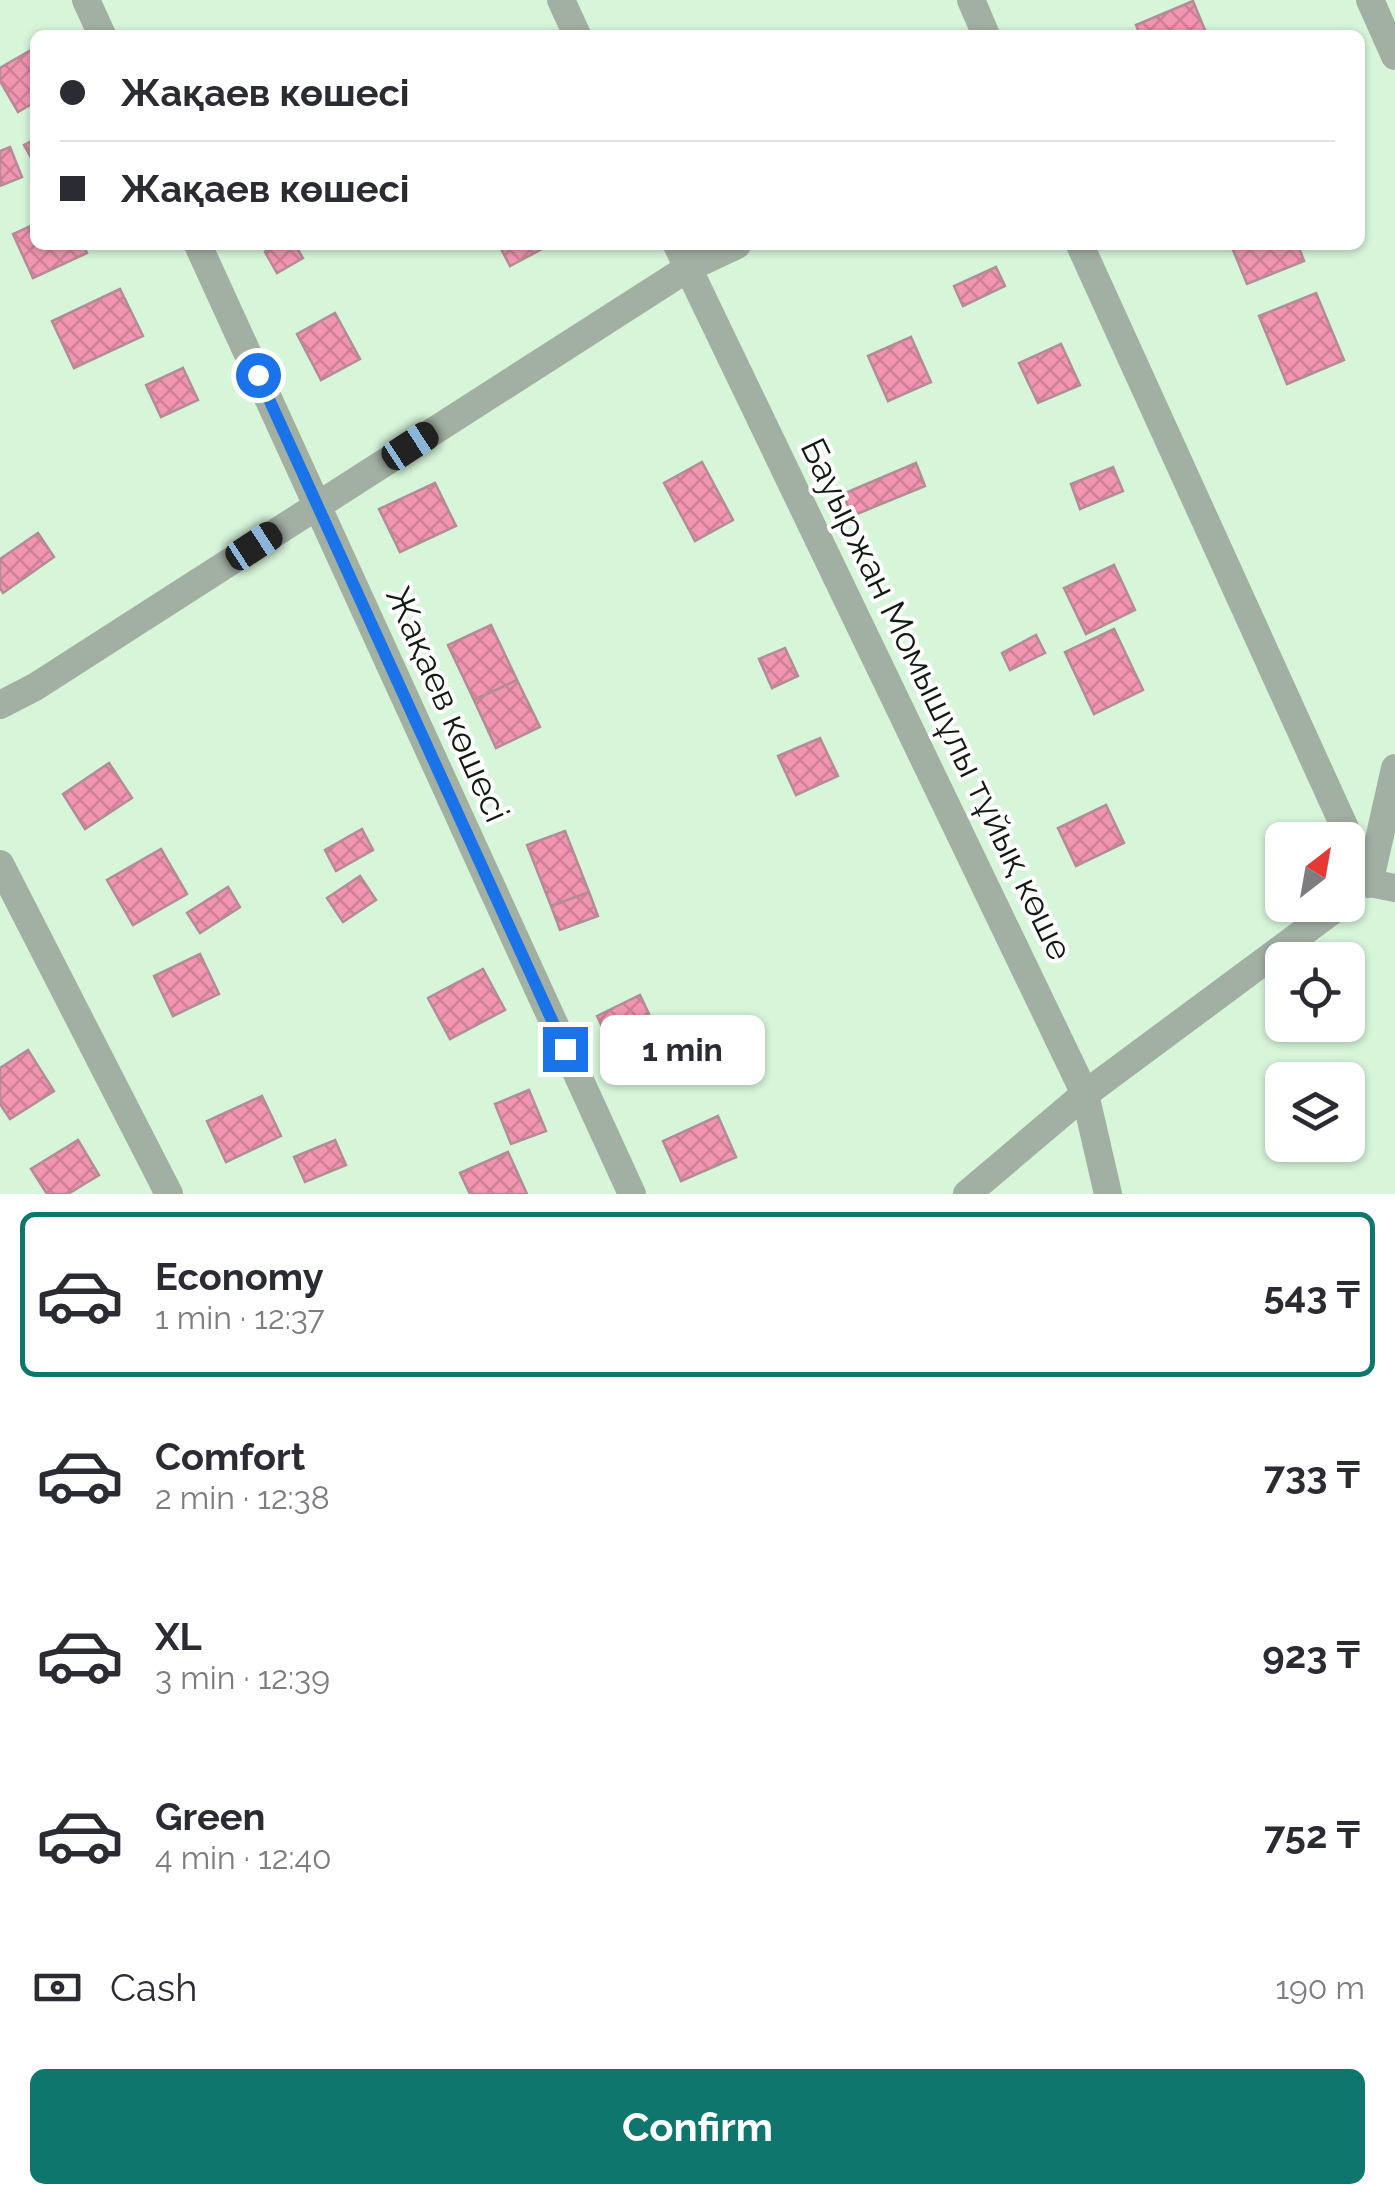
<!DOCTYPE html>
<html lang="en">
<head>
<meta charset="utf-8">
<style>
  :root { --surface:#fff; --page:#f2f2f3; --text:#2b2b33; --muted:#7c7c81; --line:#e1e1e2; --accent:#0f766e }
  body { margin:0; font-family:Raleway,sans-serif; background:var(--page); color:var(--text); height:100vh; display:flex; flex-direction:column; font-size:38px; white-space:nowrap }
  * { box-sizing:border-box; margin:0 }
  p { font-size:32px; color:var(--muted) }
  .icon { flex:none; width:55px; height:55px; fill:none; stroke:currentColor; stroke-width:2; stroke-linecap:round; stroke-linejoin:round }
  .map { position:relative; height:1194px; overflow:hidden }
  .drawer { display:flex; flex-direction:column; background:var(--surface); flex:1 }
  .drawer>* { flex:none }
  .top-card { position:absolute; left:30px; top:30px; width:1335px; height:220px; border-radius:15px; box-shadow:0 2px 8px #0004; display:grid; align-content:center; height:220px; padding:0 30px; background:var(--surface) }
  .needle { width:65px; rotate:31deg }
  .fabs { position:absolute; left:1265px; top:822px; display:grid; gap:20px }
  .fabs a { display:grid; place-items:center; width:100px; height:100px; border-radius:15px; background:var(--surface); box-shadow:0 2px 8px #0004; font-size:50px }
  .end { position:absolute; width:45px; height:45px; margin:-22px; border:12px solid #1a73e8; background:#fff; box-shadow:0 0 0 5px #fff }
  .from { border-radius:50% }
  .bubble { position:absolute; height:70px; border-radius:15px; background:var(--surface); box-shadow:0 2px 8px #0004; font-size:32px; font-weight:700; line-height:70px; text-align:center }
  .car { position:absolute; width:30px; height:60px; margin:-30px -15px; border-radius:12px; box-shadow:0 0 8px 2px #0007; background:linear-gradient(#222 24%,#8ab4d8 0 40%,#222 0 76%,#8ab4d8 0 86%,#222 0) }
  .top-card b { display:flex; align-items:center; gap:35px; height:95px; font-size:38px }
  .top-card b+b { border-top:2px solid var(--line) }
  .top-card i { width:25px; height:25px; background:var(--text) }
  ul { padding:18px 0 0; list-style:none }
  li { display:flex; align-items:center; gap:30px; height:165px; margin:0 20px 15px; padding:0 10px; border:5px solid transparent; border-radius:15px }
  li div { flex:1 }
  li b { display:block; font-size:38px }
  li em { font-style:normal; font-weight:700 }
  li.selected { border-color:var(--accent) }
  li>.icon { width:90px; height:90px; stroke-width:1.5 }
  .pay { display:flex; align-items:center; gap:25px; height:110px; padding:0 30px; font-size:38px }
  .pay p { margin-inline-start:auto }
  .cta { display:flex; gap:20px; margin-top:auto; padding:20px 30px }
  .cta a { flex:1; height:115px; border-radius:15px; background:var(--accent); color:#fff; font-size:40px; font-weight:700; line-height:115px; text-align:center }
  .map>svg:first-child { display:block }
  .building { fill:url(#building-cross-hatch); stroke:#b38c96; stroke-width:2.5 }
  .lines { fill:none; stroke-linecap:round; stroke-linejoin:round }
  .minor { stroke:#a2afa3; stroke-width:28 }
  .route { stroke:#1a73e8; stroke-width:12 }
  .labels { text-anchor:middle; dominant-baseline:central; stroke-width:8; stroke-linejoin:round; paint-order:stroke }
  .street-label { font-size:35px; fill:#111b12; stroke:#fff }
</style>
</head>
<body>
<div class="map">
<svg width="1395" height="1194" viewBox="0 0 1395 1194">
  <defs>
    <pattern id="building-cross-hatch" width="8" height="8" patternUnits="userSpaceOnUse" patternTransform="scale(2.5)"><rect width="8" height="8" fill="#f195b0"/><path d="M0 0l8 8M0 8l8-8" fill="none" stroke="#ce8096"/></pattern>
  </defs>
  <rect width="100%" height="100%" fill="#d6f5d9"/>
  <!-- building -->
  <path class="building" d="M1193 1 1207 35H1140L1136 25Z
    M31 50 35 57V102L18 112 0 81V68Z
    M35 139V165L24 145Z
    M10 147 22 177 0 186V151Z
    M35 224V245H83L87 253 33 278 13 234Z
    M277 245H295L303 258 277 273 265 252Z
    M499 245H543L544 248 510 266Z
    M1231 245H1298L1304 261 1247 284Z
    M996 267 1005 286 963 306 954 286Z
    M120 289 143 336 74 368 52 321Z
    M1316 293 1344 360 1287 384 1259 316Z
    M335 313 360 359 321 380 297 334Z
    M911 337 931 382 888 401 868 356Z
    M1061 344 1080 385 1038 403 1019 363Z
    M183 368 198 400 161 417 146 385Z
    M702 462 733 520 695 541 664 483Z
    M916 463 925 486 852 516 843 494Z
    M1113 467 1123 491 1080 509 1071 484Z
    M435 483 456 526 400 552 379 509Z
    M38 533 54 557 3 593 0 588V559Z
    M1114 565 1135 610 1086 634 1064 588Z
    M491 625 517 680 474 700 448 645Z
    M1114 629 1143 690 1094 714 1065 652Z
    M1036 635 1045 653 1010 670 1002 653Z
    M785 648 798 676 772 688 759 659Z
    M517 680 540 727 496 748 474 700Z
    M820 738 838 776 796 795 778 756Z
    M109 763 132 798 85 829 63 794Z
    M1106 805 1124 843 1076 866 1058 828Z
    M362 829 373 850 336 871 325 850Z
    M565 831 589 892 551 906 527 845Z
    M161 849 187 894 133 925 107 880Z
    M360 876 376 900 343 922 327 898Z
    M228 887 240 907 200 933 187 913Z
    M589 892 598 916 560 930 551 906Z
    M200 954 219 994 173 1016 154 976Z
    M483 969 505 1010 450 1039 428 998Z
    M640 995 649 1014 606 1035 597 1016Z
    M28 1050 54 1091 10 1119 0 1104V1068Z
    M529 1090 546 1131 511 1144 495 1104Z
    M262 1096 281 1136 226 1162 207 1121Z
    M718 1116 736 1157 681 1181 663 1141Z
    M78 1140 99 1175 68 1194H47L31 1169Z
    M335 1140 346 1165 305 1182 294 1157Z
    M508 1152 527 1194H470L460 1173Z"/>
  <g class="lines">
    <!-- minor -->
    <path class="minor" d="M86 0 102 35
      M561 0 577 35
      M971 0 986 35
      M1370 0 1395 56
      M198 245 632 1194
      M677 245 1085 1094 1108 1194
      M1080 245 1370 883
      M0 705 35 687 688 268 737 245
      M0 864 169 1194
      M1370 883 1395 888
      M1369 884 1395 768
      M967 1194 1085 1094 1340 905"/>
  </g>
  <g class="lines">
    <!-- route -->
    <path class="route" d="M258 375 565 1049"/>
  </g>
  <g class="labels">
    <!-- street labels -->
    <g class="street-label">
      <text transform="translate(937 699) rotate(64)">Бауыржан Момышұлы тұйық көше</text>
      <text transform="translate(448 704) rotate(66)">Жақаев көшесі</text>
    </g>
  </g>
</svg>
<div class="fabs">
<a><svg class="needle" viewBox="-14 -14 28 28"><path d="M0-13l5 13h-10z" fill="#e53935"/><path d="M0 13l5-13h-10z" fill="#7c7c81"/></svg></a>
<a><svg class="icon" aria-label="locate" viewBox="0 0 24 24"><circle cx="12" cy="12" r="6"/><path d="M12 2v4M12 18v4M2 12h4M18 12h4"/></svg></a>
<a><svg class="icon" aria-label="layers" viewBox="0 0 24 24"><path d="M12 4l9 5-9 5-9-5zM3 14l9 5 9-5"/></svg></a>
</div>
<i class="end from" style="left:258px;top:375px"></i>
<i class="end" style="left:565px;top:1049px"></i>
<div class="bubble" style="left:600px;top:1015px;width:165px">1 min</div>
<i class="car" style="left:410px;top:446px;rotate:57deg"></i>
<i class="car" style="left:254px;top:546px;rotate:57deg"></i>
<div class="top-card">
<b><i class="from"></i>Жақаев көшесі</b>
<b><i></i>Жақаев көшесі</b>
</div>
</div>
<section class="drawer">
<ul>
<li class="selected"><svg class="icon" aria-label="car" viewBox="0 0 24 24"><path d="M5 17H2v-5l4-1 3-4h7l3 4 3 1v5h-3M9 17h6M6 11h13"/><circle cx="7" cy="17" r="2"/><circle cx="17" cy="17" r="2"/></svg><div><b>Economy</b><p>1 min · 12:37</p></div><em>543 ₸</em></li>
<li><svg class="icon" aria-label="car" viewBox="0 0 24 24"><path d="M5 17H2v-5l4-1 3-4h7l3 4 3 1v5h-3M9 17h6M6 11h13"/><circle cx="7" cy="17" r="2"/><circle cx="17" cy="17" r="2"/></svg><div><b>Comfort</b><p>2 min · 12:38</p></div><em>733 ₸</em></li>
<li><svg class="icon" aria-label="car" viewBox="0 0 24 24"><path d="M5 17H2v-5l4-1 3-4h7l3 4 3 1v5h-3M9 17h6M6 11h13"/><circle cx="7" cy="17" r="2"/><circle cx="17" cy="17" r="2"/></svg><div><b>XL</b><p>3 min · 12:39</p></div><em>923 ₸</em></li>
<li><svg class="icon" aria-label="car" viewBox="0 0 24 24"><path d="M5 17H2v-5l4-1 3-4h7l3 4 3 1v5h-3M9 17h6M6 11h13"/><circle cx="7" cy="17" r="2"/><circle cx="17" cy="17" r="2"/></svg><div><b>Green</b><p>4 min · 12:40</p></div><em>752 ₸</em></li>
</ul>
<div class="pay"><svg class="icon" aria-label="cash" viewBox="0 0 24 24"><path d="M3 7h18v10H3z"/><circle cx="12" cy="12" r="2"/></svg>Cash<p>190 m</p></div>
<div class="cta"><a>Confirm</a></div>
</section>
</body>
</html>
